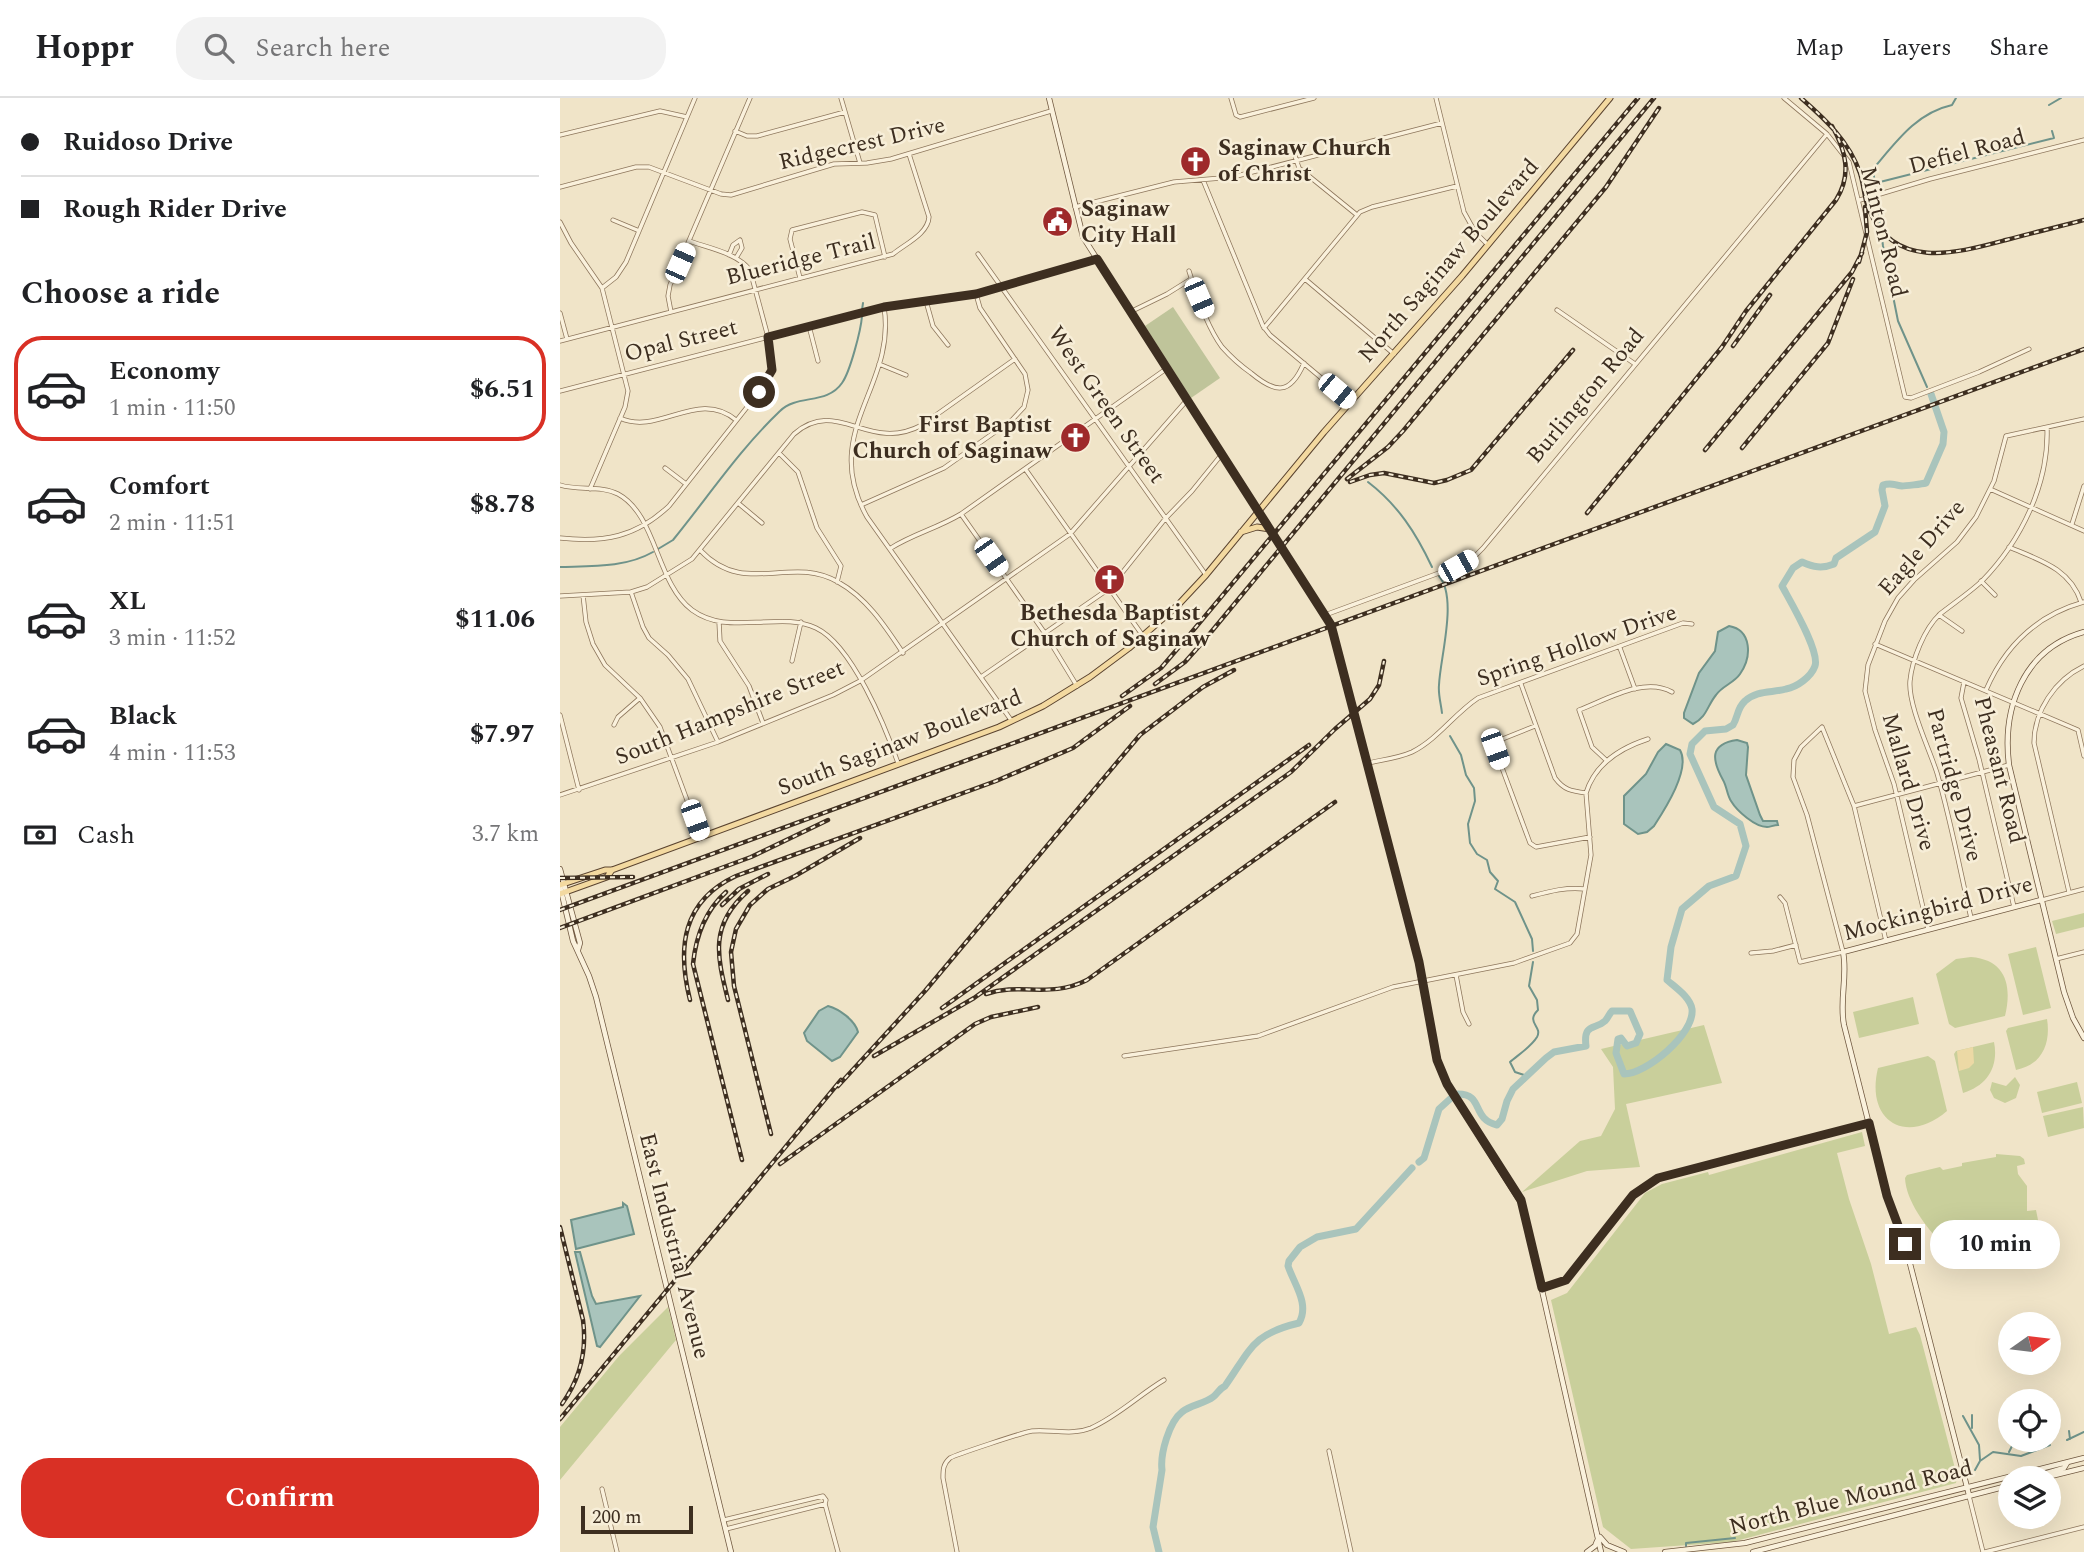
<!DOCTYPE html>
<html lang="en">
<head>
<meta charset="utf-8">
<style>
  :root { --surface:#fff; --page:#f2f2f2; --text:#202124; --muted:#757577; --line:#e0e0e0; --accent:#d93025 }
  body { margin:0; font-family:Spectral,serif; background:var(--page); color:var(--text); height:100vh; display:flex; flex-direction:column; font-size:26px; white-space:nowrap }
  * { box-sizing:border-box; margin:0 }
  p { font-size:23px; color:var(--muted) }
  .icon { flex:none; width:38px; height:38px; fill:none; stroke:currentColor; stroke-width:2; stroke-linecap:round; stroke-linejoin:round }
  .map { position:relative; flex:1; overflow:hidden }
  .drawer { display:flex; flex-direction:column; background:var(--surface); width:560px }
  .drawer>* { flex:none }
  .guide { display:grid; align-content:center; height:154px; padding:0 21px; background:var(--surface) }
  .needle { width:46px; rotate:76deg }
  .buttons { position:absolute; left:1438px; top:1214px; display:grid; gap:14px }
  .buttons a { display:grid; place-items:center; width:63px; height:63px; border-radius:50%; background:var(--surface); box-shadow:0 7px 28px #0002; font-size:35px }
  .scale { position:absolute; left:21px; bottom:18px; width:112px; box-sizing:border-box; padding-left:7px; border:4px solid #3d2e20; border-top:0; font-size:19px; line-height:24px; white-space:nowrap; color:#3d2e20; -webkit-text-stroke:5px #f7eed8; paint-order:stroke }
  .end { position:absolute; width:32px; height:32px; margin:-16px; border:9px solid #3d2e20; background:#fff; box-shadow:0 0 0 4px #fff }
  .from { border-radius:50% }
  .bubble { position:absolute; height:49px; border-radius:24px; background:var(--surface); box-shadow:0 7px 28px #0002; font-size:23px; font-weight:700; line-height:49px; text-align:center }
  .car { position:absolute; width:21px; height:42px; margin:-21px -10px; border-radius:9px; box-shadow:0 0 5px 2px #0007; background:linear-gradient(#fff 24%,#345 0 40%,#fff 0 76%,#345 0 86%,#fff 0) }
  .guide b { display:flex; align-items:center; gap:24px; height:66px; font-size:26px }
  .guide b+b { border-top:2px solid var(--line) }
  .guide i { width:18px; height:18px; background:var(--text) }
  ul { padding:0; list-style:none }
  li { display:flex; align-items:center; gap:21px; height:105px; margin:0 14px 10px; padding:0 7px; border:4px solid transparent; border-radius:28px }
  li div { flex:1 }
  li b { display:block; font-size:26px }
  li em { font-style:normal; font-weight:700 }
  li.selected { border-color:var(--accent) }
  li>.icon { width:63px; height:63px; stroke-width:1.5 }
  h2 { padding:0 21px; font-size:32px; line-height:84px }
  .pay { display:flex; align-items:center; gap:18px; height:77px; padding:0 21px; font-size:26px }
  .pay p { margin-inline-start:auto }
  .cta { display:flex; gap:14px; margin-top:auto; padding:14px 21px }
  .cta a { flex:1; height:80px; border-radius:28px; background:var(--accent); color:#fff; font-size:28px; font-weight:700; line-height:80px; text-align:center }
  header { display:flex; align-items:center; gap:42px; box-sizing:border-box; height:98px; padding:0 35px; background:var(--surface); border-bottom:2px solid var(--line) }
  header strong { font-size:33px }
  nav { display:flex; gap:38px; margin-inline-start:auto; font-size:24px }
  .search { width:490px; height:63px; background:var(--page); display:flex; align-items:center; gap:18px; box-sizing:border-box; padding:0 24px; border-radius:28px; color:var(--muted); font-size:26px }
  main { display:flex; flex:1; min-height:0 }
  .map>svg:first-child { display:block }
  .green { fill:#c9cf9b }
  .sand { fill:#ecd9a5 }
  .cemetery { fill:#bfc49a }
  .water { fill:#a9c4bc; stroke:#6f938a; stroke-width:2 }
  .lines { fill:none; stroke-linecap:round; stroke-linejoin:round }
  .stream { stroke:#6f938a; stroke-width:2 }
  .river { stroke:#a9c4bc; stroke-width:7 }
  .street-casing { stroke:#8d765c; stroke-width:5 }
  .secondary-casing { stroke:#6f573f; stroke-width:6 }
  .primary-casing { stroke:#5b4430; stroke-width:7 }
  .street { stroke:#faf1dc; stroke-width:3.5 }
  .secondary { stroke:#faf1dc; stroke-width:4.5 }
  .primary { stroke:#f3d9a0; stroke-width:5 }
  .rail-casing { stroke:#3d2e20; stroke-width:4.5 }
  .rail { stroke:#f7eed8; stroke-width:2; stroke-dasharray:5; stroke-linecap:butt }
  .route { stroke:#3d2e20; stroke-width:9 }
  .labels { text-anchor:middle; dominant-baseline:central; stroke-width:5; stroke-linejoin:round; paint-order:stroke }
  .street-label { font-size:23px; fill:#3d2e20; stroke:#f7eed8 }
  .poi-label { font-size:23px; font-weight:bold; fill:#3d2e20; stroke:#f7eed8; text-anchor:start }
</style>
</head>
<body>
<header>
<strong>Hoppr</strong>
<div class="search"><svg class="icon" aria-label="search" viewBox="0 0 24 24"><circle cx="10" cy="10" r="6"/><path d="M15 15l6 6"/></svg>Search here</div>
<nav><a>Map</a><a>Layers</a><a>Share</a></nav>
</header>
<main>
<section class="drawer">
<div class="guide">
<b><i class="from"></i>Ruidoso Drive</b>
<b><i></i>Rough Rider Drive</b>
</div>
<h2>Choose a ride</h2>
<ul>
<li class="selected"><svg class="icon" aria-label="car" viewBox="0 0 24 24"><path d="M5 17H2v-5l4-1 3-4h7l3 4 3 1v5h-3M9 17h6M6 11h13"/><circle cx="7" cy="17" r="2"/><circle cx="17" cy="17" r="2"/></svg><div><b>Economy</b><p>1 min · 11:50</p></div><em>$6.51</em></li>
<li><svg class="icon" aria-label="car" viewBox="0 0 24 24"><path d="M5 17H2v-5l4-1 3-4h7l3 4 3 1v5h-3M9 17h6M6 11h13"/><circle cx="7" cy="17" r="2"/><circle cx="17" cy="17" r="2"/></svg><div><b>Comfort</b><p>2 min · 11:51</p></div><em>$8.78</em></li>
<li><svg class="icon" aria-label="car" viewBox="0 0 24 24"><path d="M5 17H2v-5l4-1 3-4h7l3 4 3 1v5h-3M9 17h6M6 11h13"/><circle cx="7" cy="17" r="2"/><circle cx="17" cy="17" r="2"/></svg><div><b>XL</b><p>3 min · 11:52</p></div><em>$11.06</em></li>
<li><svg class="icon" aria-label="car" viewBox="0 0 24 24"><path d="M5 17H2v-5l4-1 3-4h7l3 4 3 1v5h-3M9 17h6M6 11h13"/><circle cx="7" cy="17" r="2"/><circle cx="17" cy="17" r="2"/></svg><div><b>Black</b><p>4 min · 11:53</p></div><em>$7.97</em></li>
</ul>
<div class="pay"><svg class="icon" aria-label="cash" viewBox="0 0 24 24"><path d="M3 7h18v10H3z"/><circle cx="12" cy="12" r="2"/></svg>Cash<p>3.7 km</p></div>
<div class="cta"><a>Confirm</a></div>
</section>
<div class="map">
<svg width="1524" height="1454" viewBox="0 0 1524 1454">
  <rect width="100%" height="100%" fill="#f0e4c8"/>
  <!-- green -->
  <path class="green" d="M1524 815V829L1496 836 1492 823Z
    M1476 849 1491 910 1463 917 1448 856Z
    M1411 859C1447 862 1452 889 1445 918L1395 930 1389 926 1376 876 1396 861Z
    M1353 899 1359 926 1299 940 1293 914Z
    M1487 921C1491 945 1482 967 1456 972L1446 933 1448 930Z
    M1144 927 1162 985 1066 1006 1080 1069 1027 1073 962 1094 1020 1043 1041 1038 1055 1011 1053 969 1041 951Z
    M1434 944C1439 969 1427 988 1403 995L1394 956 1396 953Z
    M1368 958 1375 963 1387 1013C1346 1048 1305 1023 1318 970Z
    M1455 979 1460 987 1456 1000 1445 1005 1434 1000 1430 992 1432 984 1446 988Z
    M1517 984 1522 1005 1482 1015 1477 994Z
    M1523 1009 1524 1030 1488 1039 1483 1018Z
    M1302 1034 1305 1048 1277 1055 1289 1101 1311 1166 1329 1236 1356 1229 1360 1237 1397 1378 1396 1385 1172 1444 1071 1451 1043 1429 991 1202 1007 1195 1085 1095 1102 1086 1148 1074 1149 1077Z
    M1436 1056 1460 1058 1464 1061 1465 1066 1457 1068 1458 1076 1467 1088V1113L1476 1112 1478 1122 1476 1126 1382 1146C1366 1129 1346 1103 1345 1080L1347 1077 1380 1069 1383 1072 1402 1068V1065L1436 1059Z
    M108 1209 116 1242 0 1382V1329L59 1258Z"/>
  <!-- sand -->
  <path class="sand" d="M1413 949 1414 965 1409 970 1399 973 1397 953Z"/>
  <!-- cemetery -->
  <path class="cemetery" d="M613 209 660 280 631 300 585 228Z"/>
  <!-- water -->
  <path class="water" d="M1169 528C1192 532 1192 559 1180 576 1174 585 1162 588 1156 597 1147 608 1147 619 1133 626L1124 620V615L1139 575 1155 553 1158 534Z
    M1177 642 1187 645 1188 649 1186 677 1200 717 1203 723H1217L1218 727C1214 727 1210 729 1207 729 1195 729 1177 713 1171 703 1167 697 1167 689 1163 682 1152 662 1149 646 1177 642Z
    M1106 646 1120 652C1131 671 1105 711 1094 728L1087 734 1078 736 1064 726V698L1086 676 1098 654Z
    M268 908C279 911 295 922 298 934L280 959 272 963 247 943 244 935 259 913Z
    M63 1105 67 1108 74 1136 16 1151 11 1122 63 1109Z
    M15 1154H20L32 1198 36 1206 80 1198 40 1249 37 1248Z"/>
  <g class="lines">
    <!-- stream -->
    <path class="stream" d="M1489 7 1501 0
      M1316 85 1494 40 1492 33
      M302 212 303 205
      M1367 289 1338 223 1323 148 1313 71C1336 44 1356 15 1392 7L1396 0
      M808 384C838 407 856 435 872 469
      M98 451 113 442C148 399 180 351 220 313 237 296 267 307 282 285 290 274 301 232 302 218
      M0 469C31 468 65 470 93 454
      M879 478C898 500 880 560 879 587 878 596 881 606 882 615
      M890 638 901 657 906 677 914 690 915 703 908 726 910 745 917 756 927 762 930 774 938 783 935 791 955 804 972 841 973 853
      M967 978 955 974 950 964C958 957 971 949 977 939 983 928 965 925 978 912L977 902 969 888 973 864
      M1403 1318 1419 1347 1420 1362
      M1412 1330V1317
      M1509 1333 1510 1341
      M1507 1342 1524 1334
      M1449 1354 1453 1346
      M1415 1372 1420 1363 1433 1354 1461 1358 1490 1347
      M1126 1448V1445L1175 1440"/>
    <!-- river -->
    <path class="river" d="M898 996C924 996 911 1021 937 1027L942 1021 947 1003 953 991 986 960 994 954 1026 948C1023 925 1035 932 1045 923 1048 920 1049 916 1052 913H1070L1080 936 1076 945 1067 948 1061 940 1058 941 1056 955 1064 976C1086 976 1135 936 1132 911 1130 899 1116 890 1107 882L1111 849 1122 811 1149 788 1176 778 1186 748 1180 726 1154 709 1130 656 1132 646 1145 633 1166 631 1173 627C1178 619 1177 610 1185 603 1197 592 1212 595 1226 591 1237 589 1251 579 1255 568 1260 553 1230 503 1222 488L1233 470 1242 464C1253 469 1262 471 1274 466L1276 460 1315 434 1325 408 1322 392 1323 387C1332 384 1333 387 1342 388 1345 388 1362 386 1366 385L1383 346 1384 334 1371 296
      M859 1064 864 1060 879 1011 890 1001
      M599 1454 593 1429 602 1372C600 1356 609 1324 622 1314 630 1307 644 1306 653 1299 658 1295 659 1291 665 1288 691 1251 692 1236 739 1225 750 1206 734 1186 728 1168L729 1163 740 1149 757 1139 796 1131 852 1070"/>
    <defs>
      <path id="street" d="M281 0 300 65
        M671 0 676 17 680 19 754 0
        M876 0 904 114 915 134 928 147
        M1224 0 1267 36 1289 64 1345 299 1351 300 1419 274 1469 251
        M175 33 187 38H197L285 14
        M0 37 100 13 127 19
        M732 49 739 70 797 117
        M643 82 703 228 710 237 790 304
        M0 89 76 69H89L161 96 171 97 274 66 307 65 331 61 491 13
        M1300 102 1370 81 1524 42
        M515 109 614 84 673 79 882 25
        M53 122 77 132
        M0 124 11 145 42 190 68 293 65 309 30 391
        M418 156 646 477
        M169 157 173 147 180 142 182 150 176 160
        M629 173C636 196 648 230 662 249 670 258 681 268 691 275 715 295 730 298 744 265
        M240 180 230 141 232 132 302 114 315 117 325 159
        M745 181 834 256
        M42 190 56 179 66 164 135 0
        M366 203 373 228 388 247
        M324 209C337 289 259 333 307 419L451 622
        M997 212 1075 266
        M111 214 108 198 110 187 190 0
        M570 214 607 196 631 181
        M0 215 7 241
        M249 228 258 263
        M704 230 800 114 812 109 897 88
        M0 243 333 156C345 146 368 136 369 119L349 56
        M319 266 346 277
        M0 293 324 209 416 196 442 189 537 161
        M60 320C99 338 138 290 176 322
        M219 355 238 374 257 430 281 468 277 484
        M105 370 126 386
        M466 372 583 538
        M0 387C18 393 41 387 58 396 97 417 96 485 132 512 154 528 178 525 204 524 222 523 239 522 256 530 292 547 325 628 338 665
        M1430 391 1524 433
        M178 405 202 425
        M301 407 384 370 452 322 464 309 468 292 465 276 420 210 416 196
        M401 416 484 534 517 588
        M1512 426 1524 388
        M0 440C44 445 76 439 109 408L199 294 212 272 208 239 190 172C177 155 149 150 129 143
        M1449 449C1479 462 1510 470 1521 504
        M331 450C353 436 378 430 401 416L606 271
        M140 452C185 500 230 456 278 484 307 500 325 528 343 555
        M1421 483 1435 497
        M71 494 83 529 89 540 108 557 128 581 158 644
        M23 497 26 524 33 546 45 567 80 600 100 629 141 740
        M0 498 71 494 87 489 132 461 234 336C278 298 308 356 362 327L455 261
        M765 517 898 468 912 461 923 450 1267 36
        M1379 517 1402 533
        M159 524 160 543 189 588 203 625
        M1315 546 1518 632 1524 658
        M1060 550 1075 591
        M232 563 241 524
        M421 579 550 490 605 421 632 393 662 356
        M1404 584 1401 600 1419 661 1454 809
        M961 586 995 680C1004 692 1011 693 1026 695
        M1426 592C1445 548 1477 517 1524 504
        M0 617 19 692
        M54 627 58 619 80 600
        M975 628 935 644V651L970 745 976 749 1030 739
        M1046 662 1032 649 1019 612C1046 602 1084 578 1112 594
        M808 665C821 662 839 660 852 654 878 641 894 616 918 600L1123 525 1132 526
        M0 697 158 644 273 597 300 583 510 436 627 302
        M1294 708 1449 667
        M1509 794 1474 645C1474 613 1495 582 1524 568
        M972 798C991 793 1006 789 1025 791
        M1220 799 1225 805 1240 864 1283 854 1247 717 1233 679 1234 662 1241 649 1262 629 1294 708 1326 843
        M1482 802 1524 791
        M1411 820C1400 772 1391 723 1377 675 1369 650 1348 607 1350 583 1352 562 1364 531 1380 516 1394 505 1409 495 1422 483 1461 443 1489 386 1487 330
        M1368 831 1334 686 1315 632 1305 593 1308 567 1325 523 1338 500 1354 482 1397 444 1416 419 1434 383 1446 338 1524 321
        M1191 855 1213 853 1236 847
        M1496 861 1524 854
        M896 877 903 914 909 926
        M564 958 698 938 833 889 954 865 1010 845 1017 836 1031 757 1026 695C1035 666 1060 650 1088 641
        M982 1190 1005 1182 1073 1096 1098 1080 1309 1025
        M769 1353 791 1454
        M42 1391 57 1454
        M1409 1398 1423 1454
        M164 1422 263 1398 266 1402 265 1406 278 1454
        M166 1431 265 1406
        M397 1454 383 1380C383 1372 383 1366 390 1360 395 1357 464 1334 472 1333 492 1331 511 1338 531 1330 558 1318 579 1297 604 1282
        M1425 1454 1524 1429"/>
      <path id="secondary" d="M489 0 523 139 771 527 859 864 877 962 887 987 963 1108 1041 1454
        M1524 534C1463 551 1442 610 1449 667L1504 894 1513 920 1524 940
        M0 771 20 845 18 852
        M0 788 13 843 29 878 36 899 171 1454
        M1466 1381 1504 1370 1507 1365
        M1479 1381 1524 1370
        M1409 1397 1345 1146 1327 1098 1284 927C1279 902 1288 878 1283 854L1481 802
        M1040 1439 1047 1447 1064 1454
        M1027 1454 1035 1448 1037 1443
        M1105 1454 1185 1445 1524 1360
        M1193 1454 1451 1387"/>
      <path id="primary" d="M681 434 697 429 710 431
        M0 787 45 772H52L439 629 483 608 530 579 569 550 618 507 646 477 764 334 902 178 1050 0
        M0 796 47 779 52 772"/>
    </defs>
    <!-- street casing -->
    <use href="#street" class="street-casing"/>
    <!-- secondary casing -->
    <use href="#secondary" class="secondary-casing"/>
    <!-- primary casing -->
    <use href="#primary" class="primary-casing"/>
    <!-- street -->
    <use href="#street" class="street"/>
    <!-- secondary -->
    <use href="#secondary" class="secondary"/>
    <!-- primary -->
    <use href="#primary" class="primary"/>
    <defs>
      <path id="rail" d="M1241 0C1265 21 1289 43 1300 75 1304 87 1304 100 1309 112 1335 173 1397 155 1446 142 1472 135 1498 129 1524 122
        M1299 164 1307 134 1305 109
        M1173 248 1210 197
        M1182 350 1268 245 1293 181
        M1145 352 1292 174 1302 155
        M787 381 828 349 843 333 1046 89 1099 10
        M790 384 810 377 824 375 874 385 887 382 911 372 1013 252
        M1027 415 1162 249 1186 213 1276 102C1292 77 1286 53 1272 28
        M595 586 625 564 642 545 1094 0
        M562 598 601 570 631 535 1078 0
        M0 780 73 779
        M166 794C145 813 136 837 133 866L182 1062
        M162 807 179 791 208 776
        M0 812 1524 251
        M0 830 191 759 268 722
        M426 896C461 884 490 901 527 882L775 704
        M130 902C117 850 122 803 176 778L436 683 513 650 570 608
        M168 902C157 858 149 827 188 793
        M382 910 749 647
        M314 958 414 900 731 674 775 631 810 601 819 587 824 563
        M278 988 365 893 580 637 643 589 674 572
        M211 1036 174 888 171 854 176 831 190 807 208 791 235 778 300 740
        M220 1066 415 926 431 919 478 909
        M0 1129 23 1222C27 1252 20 1281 2 1306
        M0 1321 281 982"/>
    </defs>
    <!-- rail casing -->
    <use href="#rail" class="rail-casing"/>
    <!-- rail -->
    <use href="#rail" class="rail"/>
  </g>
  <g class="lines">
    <!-- route -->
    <path class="route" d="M199 294 212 272 208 239 324 209 416 196 537 161 771 527 859 864 877 962 887 986 961 1102 982 1190 1006 1182 1073 1097 1098 1080 1309 1025 1327 1098 1345 1146"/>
  </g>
  <!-- icons -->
  <defs>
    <symbol id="church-disc" viewBox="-11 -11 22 22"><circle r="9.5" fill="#9e2a2b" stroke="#f7eed8"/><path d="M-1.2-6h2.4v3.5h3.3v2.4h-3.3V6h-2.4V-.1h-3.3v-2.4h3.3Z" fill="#fff"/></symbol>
    <symbol id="civic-disc" viewBox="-11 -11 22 22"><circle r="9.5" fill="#9e2a2b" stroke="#f7eed8"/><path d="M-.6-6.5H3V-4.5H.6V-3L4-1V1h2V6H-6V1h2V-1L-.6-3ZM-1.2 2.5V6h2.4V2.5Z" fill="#fff"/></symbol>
  </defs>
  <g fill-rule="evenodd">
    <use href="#church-disc" x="618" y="46" width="35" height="35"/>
    <use href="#civic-disc" x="480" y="106" width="35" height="35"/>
    <use href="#church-disc" x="498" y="322" width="35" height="35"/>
    <use href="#church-disc" x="532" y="464" width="35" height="35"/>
  </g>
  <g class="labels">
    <!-- street labels -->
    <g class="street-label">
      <text transform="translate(302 46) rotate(-13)">Ridgecrest Drive</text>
      <text transform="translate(1407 54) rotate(-15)">Defiel Road</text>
      <text transform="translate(1323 134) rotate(76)">Minton Road</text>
      <text transform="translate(241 162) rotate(-14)">Blueridge Trail</text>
      <text transform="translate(889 163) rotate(-49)">North Saginaw Boulevard</text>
      <text transform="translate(121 243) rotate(-14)">Opal Street</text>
      <text transform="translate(1026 298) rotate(-50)">Burlington Road</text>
      <text transform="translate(546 307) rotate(55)">West Green Street</text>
      <text transform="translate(1362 450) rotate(-49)">Eagle Drive</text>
      <text transform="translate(1017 548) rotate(-19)">Spring Hollow Drive</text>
      <text transform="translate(170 615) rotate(-22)">South Hampshire Street</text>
      <text transform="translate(340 645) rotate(-21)">South Saginaw Boulevard</text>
      <text transform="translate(1439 672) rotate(76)">Pheasant Road</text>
      <text transform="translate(1348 684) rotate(74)">Mallard Drive</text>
      <text transform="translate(1394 687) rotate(75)">Partridge Drive</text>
      <text transform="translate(1378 811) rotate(-15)">Mockingbird Drive</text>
      <text transform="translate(114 1148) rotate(76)">East Industrial Avenue</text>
      <text transform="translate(1291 1400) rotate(-14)">North Blue Mound Road</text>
    </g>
    <!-- poi labels -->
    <g class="poi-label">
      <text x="658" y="50">Saginaw Church<tspan x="658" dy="26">of Christ</tspan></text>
      <text x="521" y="111">Saginaw<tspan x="521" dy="26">City Hall</tspan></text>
      <text x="492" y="327" text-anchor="end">First Baptist<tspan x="492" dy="26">Church of Saginaw</tspan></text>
      <text x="550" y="515" text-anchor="middle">Bethesda Baptist<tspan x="550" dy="26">Church of Saginaw</tspan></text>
    </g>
  </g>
</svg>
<div class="buttons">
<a><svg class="needle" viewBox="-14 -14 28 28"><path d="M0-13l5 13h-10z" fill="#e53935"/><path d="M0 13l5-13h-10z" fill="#757577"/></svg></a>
<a><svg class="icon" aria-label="locate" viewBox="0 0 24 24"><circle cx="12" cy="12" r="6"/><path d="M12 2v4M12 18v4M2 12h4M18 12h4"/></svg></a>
<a><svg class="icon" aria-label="layers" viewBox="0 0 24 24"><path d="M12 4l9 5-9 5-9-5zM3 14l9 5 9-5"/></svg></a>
</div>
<div class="scale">200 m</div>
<i class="end from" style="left:199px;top:294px"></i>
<i class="end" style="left:1345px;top:1146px"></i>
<div class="bubble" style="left:1370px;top:1122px;width:130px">10 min</div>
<i class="car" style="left:120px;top:165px;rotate:24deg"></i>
<i class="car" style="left:639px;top:200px;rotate:157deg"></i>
<i class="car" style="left:777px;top:293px;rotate:130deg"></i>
<i class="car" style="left:431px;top:459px;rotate:145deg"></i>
<i class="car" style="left:898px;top:468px;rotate:61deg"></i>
<i class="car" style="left:935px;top:651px;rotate:160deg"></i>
<i class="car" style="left:135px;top:722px;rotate:160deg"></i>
</div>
</main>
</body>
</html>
